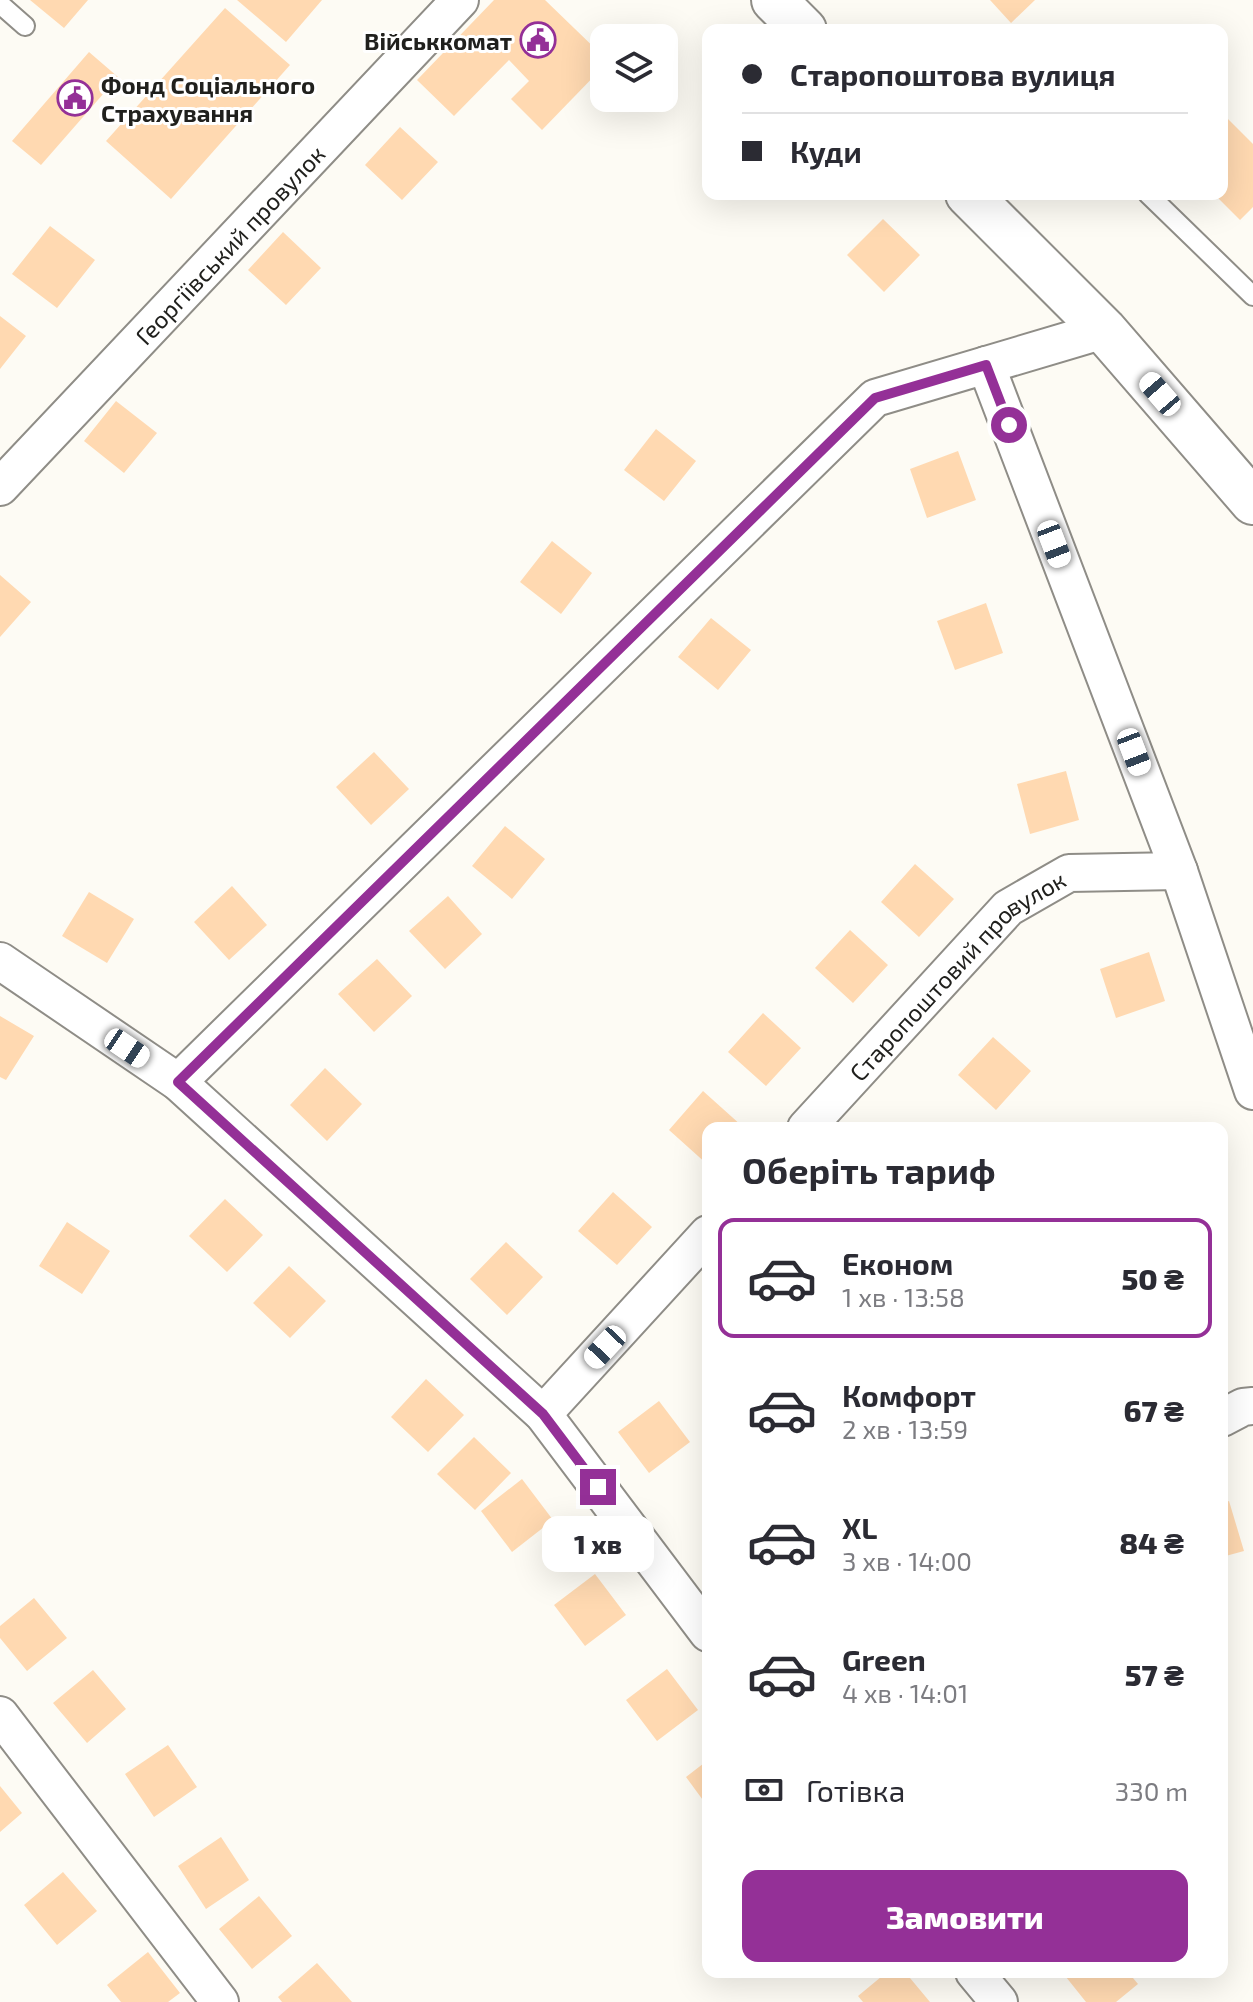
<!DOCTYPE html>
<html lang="uk">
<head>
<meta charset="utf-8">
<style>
  :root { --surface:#fff; --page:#f7f7f7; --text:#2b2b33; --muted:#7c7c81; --line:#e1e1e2; --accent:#943097 }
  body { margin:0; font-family:"Exo 2",sans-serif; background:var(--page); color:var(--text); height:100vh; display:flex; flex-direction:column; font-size:30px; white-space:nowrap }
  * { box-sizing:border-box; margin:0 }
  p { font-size:26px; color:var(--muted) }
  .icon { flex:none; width:44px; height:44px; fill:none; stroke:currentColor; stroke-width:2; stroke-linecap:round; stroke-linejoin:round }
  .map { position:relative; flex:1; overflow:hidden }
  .details { position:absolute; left:702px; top:1122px; width:526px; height:856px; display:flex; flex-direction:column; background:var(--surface); border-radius:16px; box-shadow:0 8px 32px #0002 }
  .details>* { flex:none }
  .top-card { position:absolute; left:702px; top:24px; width:526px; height:176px; border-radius:16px; box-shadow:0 8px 32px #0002; display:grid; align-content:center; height:176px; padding:0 40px; background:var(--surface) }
  .controls { position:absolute; left:590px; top:24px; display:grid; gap:16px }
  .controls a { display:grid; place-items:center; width:88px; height:88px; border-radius:16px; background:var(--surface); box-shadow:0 8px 32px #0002; font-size:40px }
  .end { position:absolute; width:36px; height:36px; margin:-18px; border:10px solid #943097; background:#fff; box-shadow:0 0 0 4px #fff }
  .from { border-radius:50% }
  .bubble { position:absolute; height:56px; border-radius:16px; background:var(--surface); box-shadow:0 8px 32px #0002; font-size:26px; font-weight:800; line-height:56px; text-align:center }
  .car { position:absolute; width:24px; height:48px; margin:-24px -12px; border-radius:10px; box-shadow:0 0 6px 2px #0007; background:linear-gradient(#fff 24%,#345 0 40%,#fff 0 76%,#345 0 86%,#fff 0) }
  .top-card b { display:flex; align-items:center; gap:28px; height:76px; font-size:30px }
  .top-card b+b { border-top:2px solid var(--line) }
  .top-card i { width:20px; height:20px; background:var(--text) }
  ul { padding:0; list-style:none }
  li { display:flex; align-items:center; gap:24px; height:120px; margin:0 16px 12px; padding:0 24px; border:4px solid transparent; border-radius:16px }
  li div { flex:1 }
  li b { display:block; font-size:30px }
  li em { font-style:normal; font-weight:800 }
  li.on { border-color:var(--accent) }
  li>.icon { width:72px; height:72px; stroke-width:1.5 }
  h2 { padding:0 40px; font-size:36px; line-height:96px }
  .pay { display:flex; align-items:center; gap:20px; height:88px; padding:0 40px; font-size:30px }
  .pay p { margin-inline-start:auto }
  .cta { display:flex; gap:16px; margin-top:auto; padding:16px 40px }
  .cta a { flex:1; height:92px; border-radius:16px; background:var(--accent); color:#fff; font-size:32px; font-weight:800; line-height:92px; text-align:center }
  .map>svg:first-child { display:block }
  .building { fill:#ffd9b1 }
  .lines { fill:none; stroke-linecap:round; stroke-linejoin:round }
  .lane-casing { stroke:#8f8d87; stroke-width:22 }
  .street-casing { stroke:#8f8d87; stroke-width:40 }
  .highway-casing { stroke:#8f8d87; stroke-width:48 }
  .lane { stroke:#fff; stroke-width:18 }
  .street { stroke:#fff; stroke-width:36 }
  .highway { stroke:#fff; stroke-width:44 }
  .route { stroke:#943097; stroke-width:10 }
  .labels { text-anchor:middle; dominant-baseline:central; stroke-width:6; stroke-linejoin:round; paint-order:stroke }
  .poi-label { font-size:24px; font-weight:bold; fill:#20201d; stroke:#fff; text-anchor:end }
  .street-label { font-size:24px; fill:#20201d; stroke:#fff }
</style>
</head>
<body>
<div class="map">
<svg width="1253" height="2002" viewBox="0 0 1253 2002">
  <rect width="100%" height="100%" fill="#fdfbf4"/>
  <!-- building -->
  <path class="building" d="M30 0H88L64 28Z
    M237 0H322L286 42Z
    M494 0H545L604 57V66L542 130 511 99 529 81 509 60 454 116 417 80Z
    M990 0H1035L1011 23Z
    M225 8 290 65 171 199 106 141Z
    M89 52 118 77 41 165 12 141Z
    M1222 113 1253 144V207L1240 220 1214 194H1222Z
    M400 127 438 162 402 200 365 165Z
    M883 219 920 255 884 292 847 255Z
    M50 226 95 260 57 308 12 274Z
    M283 232 321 268 286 305 248 270Z
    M0 316 26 336 0 369Z
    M116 401 157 433 124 473 84 441Z
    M656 429 696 461 664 501 624 470Z
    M958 451 976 500 927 518 910 469Z
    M552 541 592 573 561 614 520 582Z
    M0 575 31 602 0 637Z
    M986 603 1003 653 955 670 937 621Z
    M711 618 751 650 718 690 678 657Z
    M374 752 409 789 371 825 336 787Z
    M1066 771 1079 820 1030 834 1017 784Z
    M505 826 545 859 512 899 472 866Z
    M915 864 954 899 919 937 881 902Z
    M232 886 267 925 229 960 194 922Z
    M89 892 134 919 107 963 62 936Z
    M448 896 482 934 445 969 409 931Z
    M850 930 888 965 853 1003 815 968Z
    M1149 952 1165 1001 1116 1018 1100 969Z
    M377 959 412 996 374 1032 338 994Z
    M763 1013 801 1048 766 1086 728 1052Z
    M0 1016 34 1036 6 1080 0 1077Z
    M993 1037 1031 1071 996 1110 958 1075Z
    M325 1068 362 1104 327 1141 290 1105Z
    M703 1091 742 1126 740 1128H708V1165L669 1130Z
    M613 1192 652 1227 617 1265 578 1231Z
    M225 1199 263 1235 227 1272 189 1236Z
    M67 1222 110 1251 82 1294 39 1266Z
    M506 1242 543 1277 507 1315 470 1279Z
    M289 1266 326 1301 290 1338 253 1303Z
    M426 1379 464 1415 428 1452 391 1417Z
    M659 1401 690 1442 649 1473 618 1432Z
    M474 1437 511 1473 475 1510 437 1474Z
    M522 1479 553 1520 512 1552 481 1511Z
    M1229 1501 1244 1551 1222 1557V1503Z
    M595 1574 626 1615 585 1646 554 1605Z
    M34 1598 67 1638 27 1671 0 1638V1626Z
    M667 1669 698 1710 657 1741 626 1700Z
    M93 1670 126 1709 87 1743 53 1703Z
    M168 1745 197 1787 154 1817 125 1774Z
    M708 1760V1807L686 1777Z
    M0 1786 22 1813 0 1832Z
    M221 1837 249 1880 206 1909 178 1866Z
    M63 1872 97 1911 57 1945 24 1905Z
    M259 1896 292 1936 252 1969 219 1929Z
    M148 1952 180 1993 168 2002H121L107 1985Z
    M317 1963 352 2002H282L278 1997Z
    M887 1972H905L930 2002H863L858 1996Z
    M1071 1972H1128L1138 1984 1116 2002H1086L1066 1977Z"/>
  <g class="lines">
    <defs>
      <path id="lane" d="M0 4 25 26
        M1148 194 1253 296"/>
      <g id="street">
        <path d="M986 365 1179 871 1253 1091"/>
        <path id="s1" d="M0 487 460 0"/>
        <path d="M0 961 178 1082 543 1414 708 1633"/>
        <path d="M178 1082 875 398 1104 330"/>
        <path id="s2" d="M806 1128 1008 908 1069 873 1179 871"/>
        <path d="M543 1414 708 1234"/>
        <path d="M1222 1418 1243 1407 1253 1406"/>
        <path d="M0 1715 220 2002"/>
        <path d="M974 1972 999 2002"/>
      </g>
      <path id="highway" d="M774 0 804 30
        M968 194 1104 330 1253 502"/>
    </defs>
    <!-- lane casing -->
    <use href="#lane" class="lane-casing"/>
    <!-- street casing -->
    <use href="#street" class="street-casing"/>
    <!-- highway casing -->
    <use href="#highway" class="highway-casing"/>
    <!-- lane -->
    <use href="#lane" class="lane"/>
    <!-- street -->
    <use href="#street" class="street"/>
    <!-- highway -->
    <use href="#highway" class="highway"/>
  </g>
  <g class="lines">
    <!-- route -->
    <path class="route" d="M598 1487 543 1414 178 1082 875 398 986 365 1009 425"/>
  </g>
  <!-- icons -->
  <defs>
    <symbol id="civic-ring" viewBox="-11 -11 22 22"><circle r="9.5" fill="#fff" stroke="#943097" stroke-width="1.5"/><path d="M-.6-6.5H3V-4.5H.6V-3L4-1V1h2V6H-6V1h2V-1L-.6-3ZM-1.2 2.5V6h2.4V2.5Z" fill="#943097"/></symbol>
  </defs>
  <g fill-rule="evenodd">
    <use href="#civic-ring" x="518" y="20" width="40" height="40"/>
    <use href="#civic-ring" x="55" y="78" width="40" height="40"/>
  </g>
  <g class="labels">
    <!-- poi labels -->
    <g class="poi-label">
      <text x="512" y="40">Вiйськкомат</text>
      <text x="101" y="84" text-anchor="start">Фонд Соцiального<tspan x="101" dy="28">Страхування</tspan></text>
    </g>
    <!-- street labels -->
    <g class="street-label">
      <text stroke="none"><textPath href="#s1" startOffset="334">Георгіївський провулок</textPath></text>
      <text stroke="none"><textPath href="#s2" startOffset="216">Старопоштовий провулок</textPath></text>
    </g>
  </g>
</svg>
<div class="controls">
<a><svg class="icon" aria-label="layers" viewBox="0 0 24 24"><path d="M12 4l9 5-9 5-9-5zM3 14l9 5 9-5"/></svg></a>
</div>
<i class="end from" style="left:1009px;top:425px"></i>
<i class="end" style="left:598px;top:1487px"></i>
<div class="bubble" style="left:542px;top:1516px;width:112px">1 хв</div>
<i class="car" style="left:1160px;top:394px;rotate:319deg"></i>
<i class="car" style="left:1054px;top:544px;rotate:159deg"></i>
<i class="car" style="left:1134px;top:752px;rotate:159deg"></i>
<i class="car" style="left:127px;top:1048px;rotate:124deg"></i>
<i class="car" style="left:605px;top:1347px;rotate:223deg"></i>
<div class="top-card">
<b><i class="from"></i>Старопоштова вулиця</b>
<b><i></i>Куди</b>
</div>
<section class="details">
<h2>Оберіть тариф</h2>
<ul>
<li class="on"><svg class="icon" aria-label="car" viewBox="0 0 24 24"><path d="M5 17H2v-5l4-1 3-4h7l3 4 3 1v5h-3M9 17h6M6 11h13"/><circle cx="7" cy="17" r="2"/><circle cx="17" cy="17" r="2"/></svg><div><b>Економ</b><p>1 хв · 13:58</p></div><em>50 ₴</em></li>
<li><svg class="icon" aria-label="car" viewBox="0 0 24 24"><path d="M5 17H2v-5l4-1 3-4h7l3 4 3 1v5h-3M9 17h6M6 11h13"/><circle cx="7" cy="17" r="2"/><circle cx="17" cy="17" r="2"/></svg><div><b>Комфорт</b><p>2 хв · 13:59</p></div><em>67 ₴</em></li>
<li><svg class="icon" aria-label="car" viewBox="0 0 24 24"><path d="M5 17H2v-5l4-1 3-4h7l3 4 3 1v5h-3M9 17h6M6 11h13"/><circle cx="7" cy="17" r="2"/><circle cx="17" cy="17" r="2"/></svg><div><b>XL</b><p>3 хв · 14:00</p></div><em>84 ₴</em></li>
<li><svg class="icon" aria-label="car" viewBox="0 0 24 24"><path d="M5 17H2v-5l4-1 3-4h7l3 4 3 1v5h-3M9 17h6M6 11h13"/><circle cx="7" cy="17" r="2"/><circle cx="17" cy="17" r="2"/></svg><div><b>Green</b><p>4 хв · 14:01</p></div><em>57 ₴</em></li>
</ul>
<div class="pay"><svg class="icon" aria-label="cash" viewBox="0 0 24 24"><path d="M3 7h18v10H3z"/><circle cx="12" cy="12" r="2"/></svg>Готівка<p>330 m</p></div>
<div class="cta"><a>Замовити</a></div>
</section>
</div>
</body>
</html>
